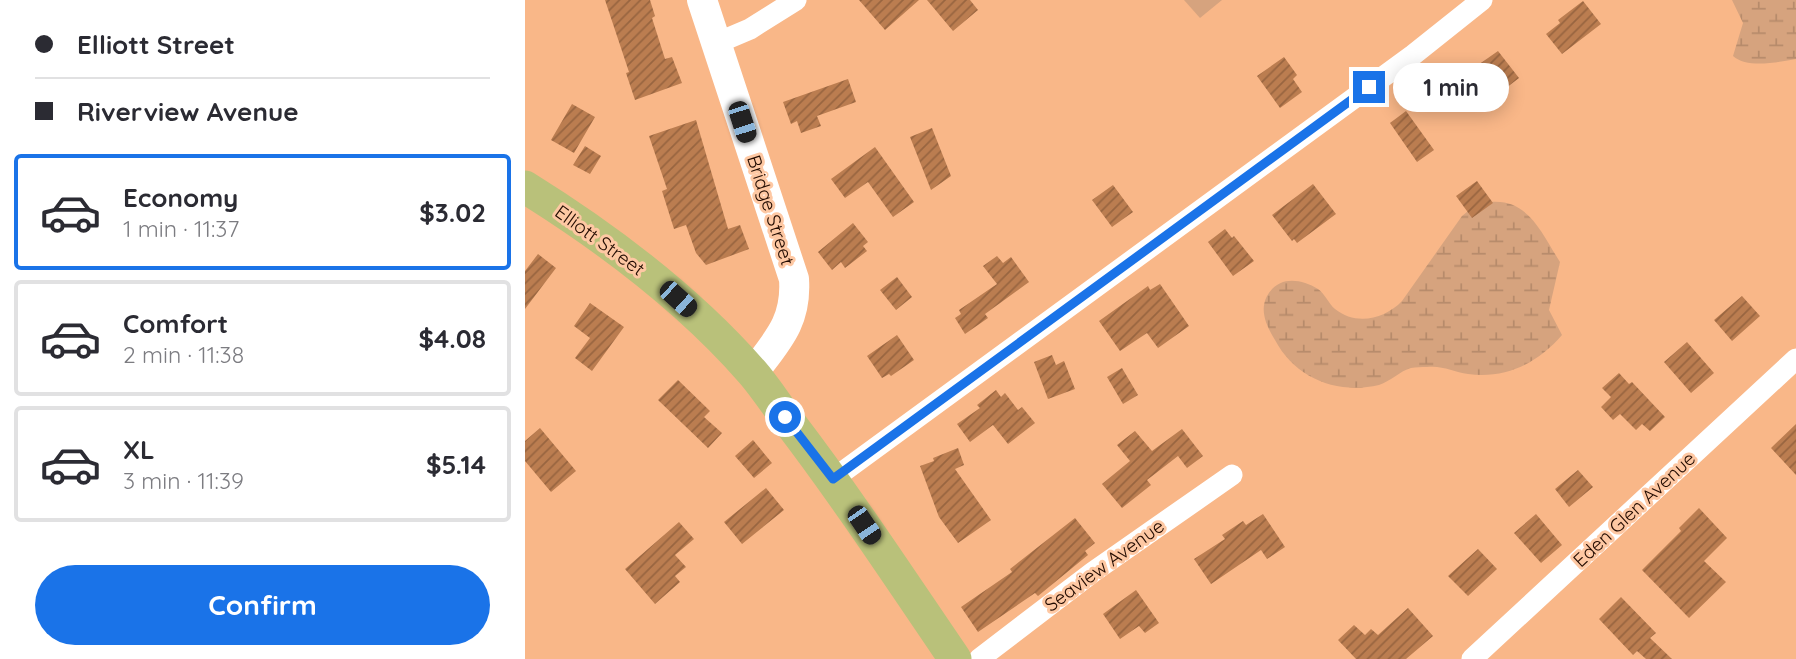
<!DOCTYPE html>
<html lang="en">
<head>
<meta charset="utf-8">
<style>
  :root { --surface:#fff; --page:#f7f7f7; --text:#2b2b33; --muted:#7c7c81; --line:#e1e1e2; --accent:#1a73e8 }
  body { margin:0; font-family:Quicksand,sans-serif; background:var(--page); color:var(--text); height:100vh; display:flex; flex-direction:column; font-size:26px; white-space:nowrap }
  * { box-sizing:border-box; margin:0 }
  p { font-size:23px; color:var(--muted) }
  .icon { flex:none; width:38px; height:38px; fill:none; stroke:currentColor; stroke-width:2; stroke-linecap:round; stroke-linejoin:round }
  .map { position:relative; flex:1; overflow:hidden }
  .drawer { display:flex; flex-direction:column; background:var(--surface); width:525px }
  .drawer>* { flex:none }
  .hud { display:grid; align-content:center; height:154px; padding:0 35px; background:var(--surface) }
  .end { position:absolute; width:32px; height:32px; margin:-16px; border:9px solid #1a73e8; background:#fff; box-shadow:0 0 0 4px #fff }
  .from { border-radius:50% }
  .bubble { position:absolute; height:49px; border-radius:24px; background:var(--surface); box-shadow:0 4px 18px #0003; font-size:23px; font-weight:700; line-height:49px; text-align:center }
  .car { position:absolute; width:21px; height:42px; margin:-21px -10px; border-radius:9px; box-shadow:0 0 5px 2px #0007; background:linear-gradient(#222 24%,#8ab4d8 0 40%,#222 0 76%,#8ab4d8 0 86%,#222 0) }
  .hud b { display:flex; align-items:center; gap:24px; height:66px; font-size:26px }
  .hud b+b { border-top:2px solid var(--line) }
  .hud i { width:18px; height:18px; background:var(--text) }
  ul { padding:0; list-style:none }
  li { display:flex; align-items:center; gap:21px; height:116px; margin:0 14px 10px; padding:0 21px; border:4px solid var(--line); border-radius:7px }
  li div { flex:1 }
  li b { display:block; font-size:26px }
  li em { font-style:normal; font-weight:700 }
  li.current { border-color:var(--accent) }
  li>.icon { width:63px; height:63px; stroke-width:1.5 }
  .cta { display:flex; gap:14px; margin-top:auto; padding:14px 35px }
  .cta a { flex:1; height:80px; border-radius:42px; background:var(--accent); color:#fff; font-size:28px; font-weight:700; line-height:80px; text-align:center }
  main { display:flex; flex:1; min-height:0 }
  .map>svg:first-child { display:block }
  .wetland { fill:url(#wetland-marsh) }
  .green { fill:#d6a37e }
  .building { fill:url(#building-hatch) }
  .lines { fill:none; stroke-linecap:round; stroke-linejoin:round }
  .street { stroke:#fff; stroke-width:21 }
  .secondary { stroke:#fff; stroke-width:30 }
  .primary { stroke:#b9c17a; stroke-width:33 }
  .route { stroke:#1a73e8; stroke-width:9 }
  .labels { text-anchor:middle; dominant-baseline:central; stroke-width:6; stroke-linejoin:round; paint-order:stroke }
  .street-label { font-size:19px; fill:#220b00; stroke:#fec8a3 }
</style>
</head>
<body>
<main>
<section class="drawer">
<div class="hud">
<b><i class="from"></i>Elliott Street</b>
<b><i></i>Riverview Avenue</b>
</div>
<ul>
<li class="current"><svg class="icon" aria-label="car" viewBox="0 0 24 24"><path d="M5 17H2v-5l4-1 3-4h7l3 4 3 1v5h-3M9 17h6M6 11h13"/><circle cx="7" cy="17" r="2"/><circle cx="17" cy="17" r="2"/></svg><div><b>Economy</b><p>1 min · 11:37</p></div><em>$3.02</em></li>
<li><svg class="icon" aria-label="car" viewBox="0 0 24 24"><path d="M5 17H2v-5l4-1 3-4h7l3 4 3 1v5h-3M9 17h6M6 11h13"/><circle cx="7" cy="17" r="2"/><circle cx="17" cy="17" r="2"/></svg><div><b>Comfort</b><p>2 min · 11:38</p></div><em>$4.08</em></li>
<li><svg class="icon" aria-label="car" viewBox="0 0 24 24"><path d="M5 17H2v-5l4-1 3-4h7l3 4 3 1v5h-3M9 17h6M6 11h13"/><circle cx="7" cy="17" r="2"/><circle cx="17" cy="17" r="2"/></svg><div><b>XL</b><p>3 min · 11:39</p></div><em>$5.14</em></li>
</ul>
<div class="cta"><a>Confirm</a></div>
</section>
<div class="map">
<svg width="1271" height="659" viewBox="0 0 1271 659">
  <defs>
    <pattern id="wetland-marsh" width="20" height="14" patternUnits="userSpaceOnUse" patternTransform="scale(1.75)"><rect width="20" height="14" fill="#d6a37e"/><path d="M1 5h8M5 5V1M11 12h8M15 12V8" fill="none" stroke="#b78b6b"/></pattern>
    <pattern id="building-hatch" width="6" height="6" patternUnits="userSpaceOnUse" patternTransform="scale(1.75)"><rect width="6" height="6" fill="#bb7d50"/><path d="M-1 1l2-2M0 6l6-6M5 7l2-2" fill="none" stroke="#986540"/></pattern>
  </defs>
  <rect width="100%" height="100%" fill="#f9b788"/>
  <!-- wetland -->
  <path class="wetland" d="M1207 0H1271V59C1254 62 1222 69 1208 56L1218 23Z
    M966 202C1004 199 1017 234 1035 262L1024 310 1037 335C1013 363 981 379 943 374 929 372 917 365 902 367 897 367 891 367 886 368 875 371 866 381 854 385 812 395 770 378 750 340 742 327 734 311 742 296 754 275 776 279 793 289 800 294 804 304 810 309 831 326 860 319 877 301L937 216 948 207Z"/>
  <!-- green -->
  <path class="green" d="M659 0H697L675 18Z"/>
  <!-- building -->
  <path class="building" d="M80 0H125L130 16 127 18 140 59 147 57 157 83 110 100 101 73 104 72Z
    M334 0H394L360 30Z
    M402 0H445L453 10 428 31Z
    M1058 1 1076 24 1037 54 1021 34 1035 23 1033 20Z
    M973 51 994 78 955 108 933 79Z
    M759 57 772 75 768 79 777 92 755 108 732 76Z
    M323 79 331 102 292 116 296 126 276 133 272 121 266 124 258 102Z
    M47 104 70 117 49 153 26 140Z
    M881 111 909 150 892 162 865 123Z
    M171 120 203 229 215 225 224 249 181 265 171 253 161 225 149 229 137 191 142 189 124 136Z
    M407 128 426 176 406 190 385 137Z
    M60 146 76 156 65 174 48 165Z
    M350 147 389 202 368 217 343 182 320 198 306 179Z
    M952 181 968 203 947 218 931 196Z
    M788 184 811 214 772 243 769 239 767 241 747 215Z
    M588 185 608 212 587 227 567 200Z
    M328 223 343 242 338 246 342 251 320 268 316 262 307 270 293 252Z
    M700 229 707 238 709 236 729 261 708 276 683 242Z
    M13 254 31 268 0 309V271Z
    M472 256 478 263 486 257 504 282 460 314 463 318 440 334 430 318 436 314 434 310 472 284 458 266Z
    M372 277 387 297 371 310 355 290Z
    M635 284 664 326 633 348 622 333 595 351 574 321 623 286 625 290Z
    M1217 296 1235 316 1207 341 1189 320Z
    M65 303 99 327 67 371 50 358 65 338 49 326Z
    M372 335 389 360 366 376 364 374 357 378 342 356Z
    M1162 342 1189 373 1166 393 1139 362Z
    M527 355 531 365 539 361 550 389 523 399 509 362Z
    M597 368 613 395 598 404 582 377Z
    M1094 373 1104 384 1107 382 1140 417 1125 431 1117 424 1111 430 1095 414 1088 420 1076 407 1086 397 1077 388Z
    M153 380 185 411 179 417 197 433 183 448 133 400Z
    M471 390 476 397 480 393 493 410 497 407 510 423 483 444 468 425 445 442 432 424 455 408 452 405Z
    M1271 424V475L1246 448Z
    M15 428 51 471 26 492 0 461V441Z
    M657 429 678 456 662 468 653 456 622 480 626 485 597 508 577 484 605 461 592 445 610 431 627 451Z
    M228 440 247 463 229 478 210 456Z
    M433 448 439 465 430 469 466 520 433 543 414 517 395 466 409 461 408 458Z
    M1053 470 1068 487 1044 507 1030 489Z
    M241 488 259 510 217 544 199 522Z
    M1174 508 1202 538 1179 561 1201 582 1164 618 1117 570 1156 531 1154 528Z
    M738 514 760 547 742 559 736 550 686 584 669 559 700 539 697 535 718 521 721 525Z
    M1011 514 1037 545 1016 563 989 533Z
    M550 518 570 543 560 551 563 555 513 596 510 593 453 632 436 607 487 572 485 569Z
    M154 522 169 539 150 555 161 567 150 576 155 582 130 604 100 569Z
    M953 549 972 569 943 596 923 576Z
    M611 590 634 623 620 633 614 626 595 639 578 614Z
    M1096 597 1131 633 1125 638 1147 659H1121L1112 651 1108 655 1074 619Z
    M883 608 908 636 881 659H831L813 640 829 625 840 635 846 629 853 635Z"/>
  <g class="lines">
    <!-- street -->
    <path class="street" d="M192 43 225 29 271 0
      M308 479 888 55 957 0
      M454 659 568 572 707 475
      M947 659 1271 359"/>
    <!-- secondary -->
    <path class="secondary" d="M177 0 269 279C272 322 252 341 228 373"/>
    <!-- primary -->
    <path class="primary" d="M0 187C82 238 163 299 227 372 241 388 252 406 265 423 323 499 376 580 430 659"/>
  </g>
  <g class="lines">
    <!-- route -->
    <path class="route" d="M260 417 308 479 844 87"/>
  </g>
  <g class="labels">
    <!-- street labels -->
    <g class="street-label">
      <text transform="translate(246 210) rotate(72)">Bridge Street</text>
      <text transform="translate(75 240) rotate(36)">Elliott Street</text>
      <text transform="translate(1109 509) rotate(-43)">Eden Glen Avenue</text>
      <text transform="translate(579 565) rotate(-36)">Seaview Avenue</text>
    </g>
  </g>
</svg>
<i class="end from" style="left:260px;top:417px"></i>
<i class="end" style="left:844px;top:87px"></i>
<div class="bubble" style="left:868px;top:63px;width:116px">1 min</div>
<i class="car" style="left:217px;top:122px;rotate:162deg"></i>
<i class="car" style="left:153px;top:299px;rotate:132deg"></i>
<i class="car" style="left:339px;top:525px;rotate:146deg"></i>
</div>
</main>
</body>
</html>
